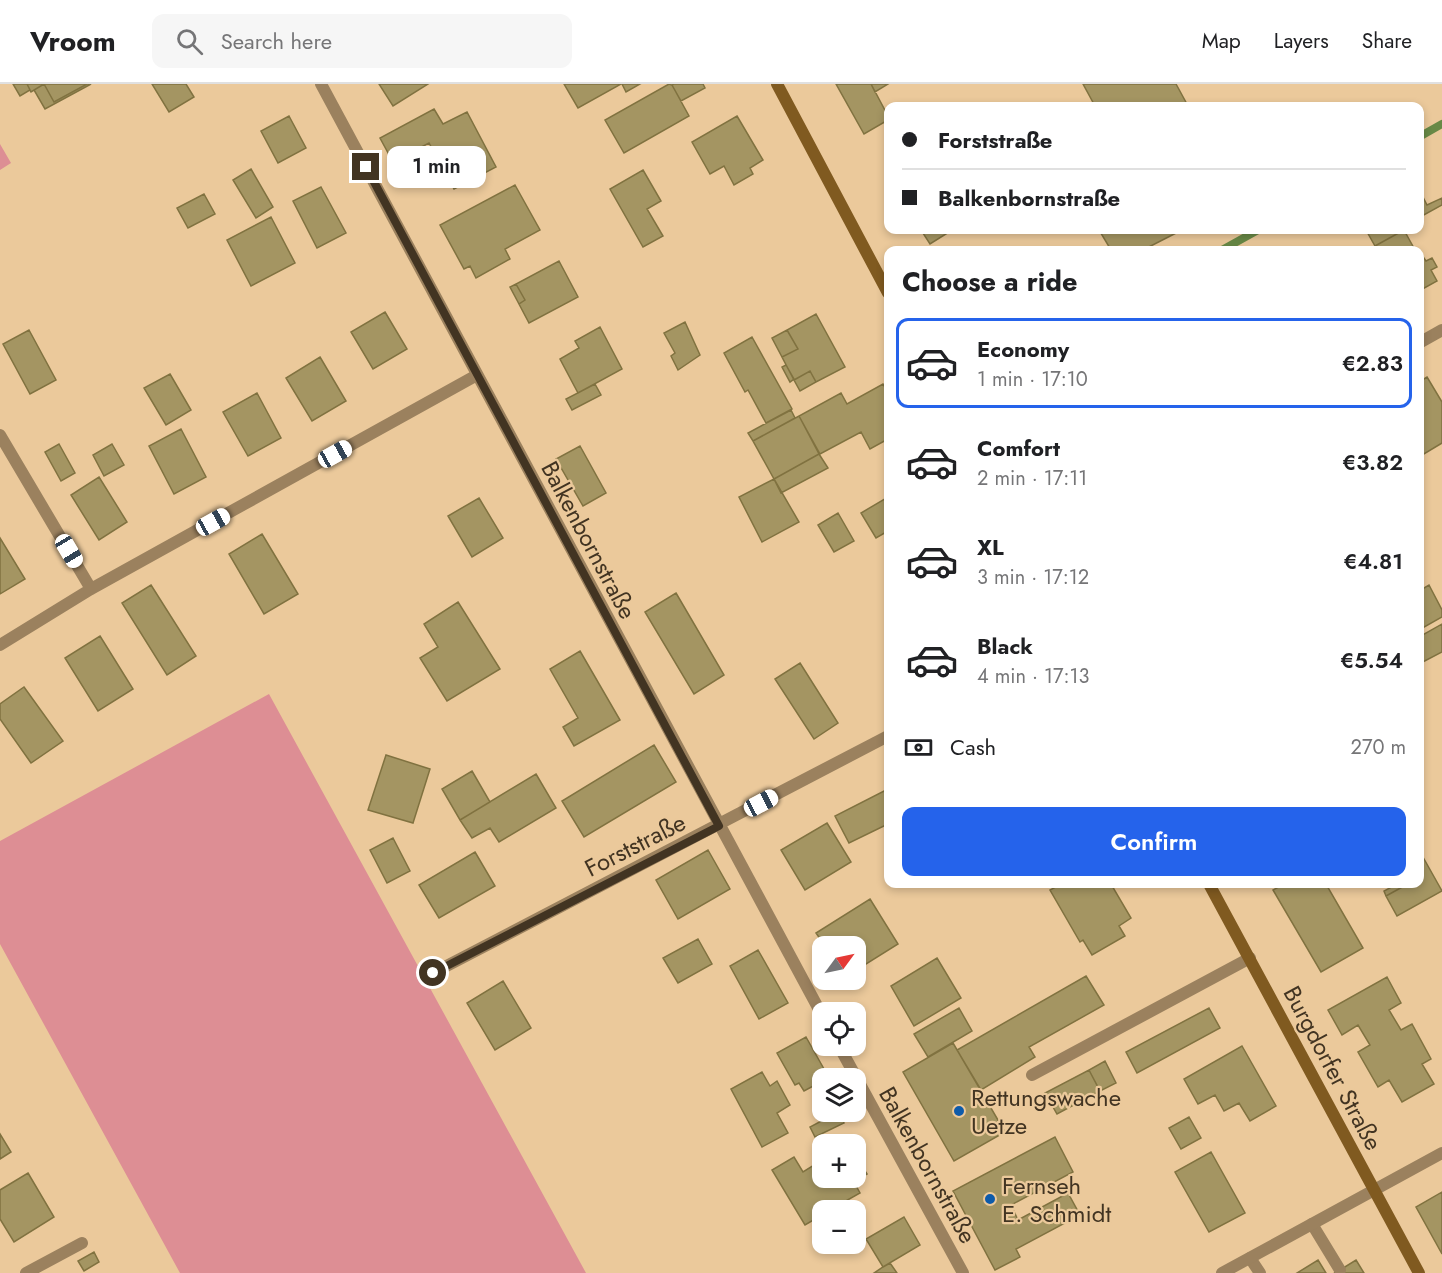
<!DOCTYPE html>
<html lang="en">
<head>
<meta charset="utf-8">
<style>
  :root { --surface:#fff; --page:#f6f6f6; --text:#202124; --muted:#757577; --line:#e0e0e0; --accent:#2563eb }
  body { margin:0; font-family:Jost,sans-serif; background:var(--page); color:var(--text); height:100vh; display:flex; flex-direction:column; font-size:22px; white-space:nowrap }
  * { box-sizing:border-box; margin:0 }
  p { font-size:20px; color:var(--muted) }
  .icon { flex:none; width:33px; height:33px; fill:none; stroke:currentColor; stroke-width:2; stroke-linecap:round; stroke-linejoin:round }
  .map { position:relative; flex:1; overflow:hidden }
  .panel { position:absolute; left:884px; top:162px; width:540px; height:642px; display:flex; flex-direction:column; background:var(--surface); border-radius:12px; box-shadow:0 3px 9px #0003 }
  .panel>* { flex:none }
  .top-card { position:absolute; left:884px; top:18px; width:540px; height:132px; border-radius:12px; box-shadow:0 3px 9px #0003; display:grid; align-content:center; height:132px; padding:0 18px; background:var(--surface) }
  .needle { width:39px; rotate:57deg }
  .buttons { position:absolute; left:812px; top:852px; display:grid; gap:12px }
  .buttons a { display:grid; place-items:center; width:54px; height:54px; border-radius:12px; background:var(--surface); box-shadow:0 3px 9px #0003; font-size:30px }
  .end { position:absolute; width:27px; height:27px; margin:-14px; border:8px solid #423422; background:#fff; box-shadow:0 0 0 3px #fff }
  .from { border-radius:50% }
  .bubble { position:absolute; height:42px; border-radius:12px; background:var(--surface); box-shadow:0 3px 9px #0003; font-size:20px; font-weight:600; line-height:42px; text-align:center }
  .car { position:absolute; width:18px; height:36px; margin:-18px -9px; border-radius:8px; box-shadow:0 0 4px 2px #0007; background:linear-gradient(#fff 24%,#345 0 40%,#fff 0 76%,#345 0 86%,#fff 0) }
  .top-card b { display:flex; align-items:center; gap:21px; height:57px; font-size:22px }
  .top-card b+b { border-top:2px solid var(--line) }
  .top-card i { width:15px; height:15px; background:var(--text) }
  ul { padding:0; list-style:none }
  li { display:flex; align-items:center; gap:18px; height:90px; margin:0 12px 9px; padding:0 6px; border:3px solid transparent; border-radius:12px }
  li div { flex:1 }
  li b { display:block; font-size:22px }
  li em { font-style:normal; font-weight:600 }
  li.current { border-color:var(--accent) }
  li>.icon { width:54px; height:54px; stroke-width:1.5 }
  h2 { padding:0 18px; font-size:27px; line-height:72px }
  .pay { display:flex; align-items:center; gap:15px; height:66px; padding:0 18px; font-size:22px }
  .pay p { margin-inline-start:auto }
  .primary-button { display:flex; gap:12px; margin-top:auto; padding:12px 18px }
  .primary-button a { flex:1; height:69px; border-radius:12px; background:var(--accent); color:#fff; font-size:24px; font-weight:600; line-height:69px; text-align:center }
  header { display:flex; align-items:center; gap:36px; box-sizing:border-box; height:84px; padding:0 30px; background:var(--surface); border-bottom:2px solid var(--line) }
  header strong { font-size:28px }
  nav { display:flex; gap:33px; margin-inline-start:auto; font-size:21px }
  .search { width:420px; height:54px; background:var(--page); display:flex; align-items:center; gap:15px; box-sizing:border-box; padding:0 21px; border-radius:12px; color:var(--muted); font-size:22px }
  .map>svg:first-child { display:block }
  .green { fill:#dd8e94 }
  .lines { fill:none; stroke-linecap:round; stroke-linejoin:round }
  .stream { stroke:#688946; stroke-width:8 }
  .building { fill:#a49562; stroke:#807240; stroke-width:1.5 }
  .lane { stroke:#9b815e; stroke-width:12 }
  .street { stroke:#9b815e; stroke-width:12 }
  .secondary { stroke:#805a20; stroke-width:12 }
  .route { stroke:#423422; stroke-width:8 }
  .poi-dot { fill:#0e5baa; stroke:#ebc99b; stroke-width:2 }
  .labels { text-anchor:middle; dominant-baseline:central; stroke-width:4.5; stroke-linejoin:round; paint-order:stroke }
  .street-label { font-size:24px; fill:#423422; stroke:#ebc99b }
  .poi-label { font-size:24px; fill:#423422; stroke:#ebc99b; text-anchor:start }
</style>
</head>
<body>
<header>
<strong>Vroom</strong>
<div class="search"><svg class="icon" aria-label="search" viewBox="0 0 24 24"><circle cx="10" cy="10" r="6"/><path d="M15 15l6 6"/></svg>Search here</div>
<nav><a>Map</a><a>Layers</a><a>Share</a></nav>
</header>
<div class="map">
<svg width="1442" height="1189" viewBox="0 0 1442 1189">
  <rect width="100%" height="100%" fill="#ebc99b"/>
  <!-- green -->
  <path class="green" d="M0 60 11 79 0 86Z
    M269 610 586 1189H180L0 860V757Z"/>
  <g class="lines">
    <!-- stream -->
    <path class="stream" d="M1419 53 1442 40
      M1222 166 1258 146"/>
  </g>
  <!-- building -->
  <path class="building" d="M13 0H27L30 6 20 12Z
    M27 0H87L54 18 44 0 31 8Z
    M44 0 54 18 87 0H91L45 25 34 6Z
    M152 0H186L194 13 169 28Z
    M379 0H428L393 22Z
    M564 0H621L578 24Z
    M622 0H640L626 8Z
    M669 0 672 1 689 32 624 69 605 36Z
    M674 0H703L705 4 681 17 672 1Z
    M836 0H871L888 32V36L864 50Z
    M871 0H888L875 8Z
    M1083 0H1176L1188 22H1095Z
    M434 25 443 40 467 28 496 83 454 105 429 59 393 78 380 54Z
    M289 32 306 64 278 79 261 47Z
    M737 32 763 76 750 84 753 90 734 101 724 82 710 90 692 58Z
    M251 85 273 123 256 134 233 96Z
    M643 86 661 117 647 125 663 152 643 163 610 105Z
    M515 101 540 146 505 165 510 175 476 194 470 182 464 185 440 141Z
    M321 103 346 149 317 164 293 117Z
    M1421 109 1427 121 1442 114V121L1420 133 1422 136 1419 137V110Z
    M204 110 215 130 188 144 177 124Z
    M271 133 295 179 251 202 227 156Z
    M921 146H947L949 148 930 160Z
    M1099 146H1182L1143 166H1111Z
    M1366 146H1404L1375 162Z
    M1404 146 1415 166H1377L1375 162Z
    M1419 167 1426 177 1432 174 1437 183 1431 186 1437 197 1419 207Z
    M559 177 578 213 529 239 519 220 525 216 516 200Z
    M516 200 525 216 519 220 510 203Z
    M385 228 407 265 373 285 351 248Z
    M816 230 845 283 816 298 810 287 794 296 782 273 798 265 787 246Z
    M685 238 700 271 678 286 671 272 675 269 664 249Z
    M600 243 622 285 578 309 560 275 579 264 575 257Z
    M29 246 56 296 30 310 3 260Z
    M787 246 798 265 782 273 772 254Z
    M752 253 792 325 766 339 748 306 745 308 724 269Z
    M320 273 346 317 312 337 286 294Z
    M786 281 794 295 790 298 782 283Z
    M810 287 816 298 800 307 794 296Z
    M170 290 191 326 166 341 144 304Z
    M1427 293 1442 318V359L1419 373V298Z
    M595 300 601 311 572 326 566 315Z
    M883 300 888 309V355L870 365 861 348 820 370 799 332 841 309 847 320Z
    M257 309 281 354 248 372 223 328Z
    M791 326 795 334 753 357 748 349Z
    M799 332 819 370 774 395 753 357Z
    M181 345 206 393 174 410 149 362Z
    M59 360 75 389 61 397 45 368Z
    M112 360 124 381 104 392 93 371Z
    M580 362 606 409 583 422 556 375Z
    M819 370 828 384 781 409 774 395Z
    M99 393 127 438 99 456 71 411Z
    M774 395 799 438 762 458 739 413Z
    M888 413V447L876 454 861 429Z
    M479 414 503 454 472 473 448 432Z
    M838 429 854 457 834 468 818 441Z
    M262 450 298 510 264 530 229 470Z
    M0 454 25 495 0 510Z
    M151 501 196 572 167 591 122 519Z
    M1429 501 1442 526V533L1419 546V507Z
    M676 509 724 591 694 610 645 528Z
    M458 518 500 585 447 617 420 574 438 563 424 540Z
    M1442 540V568L1419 580V553Z
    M100 552 133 605 98 627 65 574Z
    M580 567 620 636 574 662 563 643 578 634 550 585Z
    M800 579 838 639 814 655 775 595Z
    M24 603 63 657 31 679 0 635V620Z
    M654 661 676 698 584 753 562 717Z
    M386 671 430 685 413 739 368 726Z
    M472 687 490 718 460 736 442 705Z
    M536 690 556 724 499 758 490 744 472 754 460 736Z
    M888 705V740L849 759 835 732Z
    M827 739 851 778 805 806 781 766Z
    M393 754 410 787 387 799 370 766Z
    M708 766 730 805 678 835 656 796Z
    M1419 766 1442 807 1397 832 1386 812 1406 801 1405 800H1419Z
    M475 768 495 802 439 834 419 801Z
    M1061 800H1111L1131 834 1119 842 1125 852 1092 871 1083 856 1080 858 1050 806Z
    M1284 800H1326L1363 864 1321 888 1273 806Z
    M1397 800 1406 801 1386 812 1384 807Z
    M870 815 898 860 855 887V862H825L816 849Z
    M698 855 712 880 678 899 663 874Z
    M758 866 788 919 759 935 730 882Z
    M937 874 961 914 914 942 891 902Z
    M1086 892 1104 921 1029 963 1035 973 981 1006 957 966Z
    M1387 893 1401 919 1389 926 1401 946 1412 940 1431 975 1422 980 1434 1000 1402 1018 1389 996 1378 1003 1358 968 1370 961 1358 941 1342 951 1328 926Z
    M503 897 531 944 495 966 467 919Z
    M959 924 972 947 928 973 914 950Z
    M1209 924 1220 944 1137 989 1126 968Z
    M806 953 824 985 814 991 819 999 804 1007 799 999 795 1001 777 969Z
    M953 959 1005 1048 954 1077 903 988Z
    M1242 962 1276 1022 1250 1037 1239 1019 1224 1027 1215 1011 1198 1020 1184 995Z
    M1105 977 1116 999 1100 1007 1089 986Z
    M1089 986 1100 1007 1057 1030 1045 1009Z
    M762 988 770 1002 777 997 790 1021 777 1029 788 1049 762 1063 731 1005Z
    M838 1028 844 1039 815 1053 810 1043Z
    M1189 1033 1201 1054 1181 1065 1169 1044Z
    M0 1050 11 1068 0 1075Z
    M1055 1053 1073 1088 1011 1121 1018 1136 1068 1109 1080 1131 1016 1165 1020 1173 995 1186 953 1107Z
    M1211 1068 1245 1129 1209 1148 1175 1088Z
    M855 1071 867 1090 854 1098 860 1109 830 1126H822V1131L805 1141 772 1086 794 1073 803 1088 822 1076V1094H855Z
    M28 1089 54 1133 14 1158 0 1135V1106Z
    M1442 1108V1170L1416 1123Z
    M904 1133 920 1161 883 1183 866 1155Z
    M94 1168 99 1178 84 1187 78 1177Z
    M1318 1176 1326 1189H1297Z
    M1356 1176 1364 1189H1334L1340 1186Z
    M890 1179 897 1189H874L883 1183Z"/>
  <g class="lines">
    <!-- lane -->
    <path class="lane" d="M1032 991 1250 874
      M1312 1140 1340 1186
      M1250 1174 1260 1189"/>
    <!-- street -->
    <path class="street" d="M321 0 822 931
      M1419 259 1442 246
      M0 351 91 505
      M0 561 91 505 477 291
      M433 889 888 652
      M839 962 963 1189
      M26 1189 82 1159
      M1222 1189 1442 1069"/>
    <!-- secondary -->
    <path class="secondary" d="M777 0 888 209
      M1209 800 1419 1189"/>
  </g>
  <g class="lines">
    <!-- route -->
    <path class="route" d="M366 83 719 742 433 889"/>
  </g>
  <!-- markers -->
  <g class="poi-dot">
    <circle cx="959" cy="1027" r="6"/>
    <circle cx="990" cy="1115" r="6"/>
  </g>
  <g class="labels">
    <!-- street labels -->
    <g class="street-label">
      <text transform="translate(589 456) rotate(62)">Balkenbornstraße</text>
      <text transform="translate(635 761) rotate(-27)">Forststraße</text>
      <text transform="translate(1333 984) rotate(62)">Burgdorfer Straße</text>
      <text transform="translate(928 1081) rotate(61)">Balkenbornstraße</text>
    </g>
    <!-- poi labels -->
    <g class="poi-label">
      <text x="971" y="1013">Rettungswache<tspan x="971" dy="28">Uetze</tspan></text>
      <text x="1002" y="1101">Fernseh<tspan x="1002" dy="28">E. Schmidt</tspan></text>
    </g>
  </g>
</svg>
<div class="buttons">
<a><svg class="needle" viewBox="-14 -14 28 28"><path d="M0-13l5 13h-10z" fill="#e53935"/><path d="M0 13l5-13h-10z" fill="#757577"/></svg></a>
<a><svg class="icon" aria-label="locate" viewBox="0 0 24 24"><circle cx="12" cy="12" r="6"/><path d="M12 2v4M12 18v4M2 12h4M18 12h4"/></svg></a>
<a><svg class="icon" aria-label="layers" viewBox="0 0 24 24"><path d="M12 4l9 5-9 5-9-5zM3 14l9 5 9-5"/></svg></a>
<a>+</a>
<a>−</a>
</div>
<i class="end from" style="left:433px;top:889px"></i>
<i class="end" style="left:366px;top:83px"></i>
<div class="bubble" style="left:387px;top:62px;width:99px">1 min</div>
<i class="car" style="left:335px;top:370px;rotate:61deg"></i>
<i class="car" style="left:213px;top:438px;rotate:61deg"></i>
<i class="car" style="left:69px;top:467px;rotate:149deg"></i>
<i class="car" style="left:761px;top:719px;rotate:62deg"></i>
<div class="top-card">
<b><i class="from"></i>Forststraße</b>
<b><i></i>Balkenbornstraße</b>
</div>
<section class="panel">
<h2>Choose a ride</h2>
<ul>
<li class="current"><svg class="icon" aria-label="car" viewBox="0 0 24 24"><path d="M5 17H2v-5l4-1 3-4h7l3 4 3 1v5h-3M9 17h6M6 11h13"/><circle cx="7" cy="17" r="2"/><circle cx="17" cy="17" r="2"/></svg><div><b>Economy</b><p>1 min · 17:10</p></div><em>€2.83</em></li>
<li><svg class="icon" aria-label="car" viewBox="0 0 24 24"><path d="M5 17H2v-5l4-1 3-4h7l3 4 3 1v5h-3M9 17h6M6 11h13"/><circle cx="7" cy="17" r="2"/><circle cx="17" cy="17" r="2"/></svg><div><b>Comfort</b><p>2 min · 17:11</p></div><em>€3.82</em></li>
<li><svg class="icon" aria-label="car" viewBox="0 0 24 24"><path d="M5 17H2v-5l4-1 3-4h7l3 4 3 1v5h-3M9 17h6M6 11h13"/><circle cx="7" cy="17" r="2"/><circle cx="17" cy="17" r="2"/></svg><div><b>XL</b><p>3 min · 17:12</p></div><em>€4.81</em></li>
<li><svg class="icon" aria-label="car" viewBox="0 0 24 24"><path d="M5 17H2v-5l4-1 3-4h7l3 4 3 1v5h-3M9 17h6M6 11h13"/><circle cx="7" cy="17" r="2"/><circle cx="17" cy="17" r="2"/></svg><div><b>Black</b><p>4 min · 17:13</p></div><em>€5.54</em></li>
</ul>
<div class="pay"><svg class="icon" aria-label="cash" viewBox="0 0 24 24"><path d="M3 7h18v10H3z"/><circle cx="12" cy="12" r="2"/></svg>Cash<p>270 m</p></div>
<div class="primary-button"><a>Confirm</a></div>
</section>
</div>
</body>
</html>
